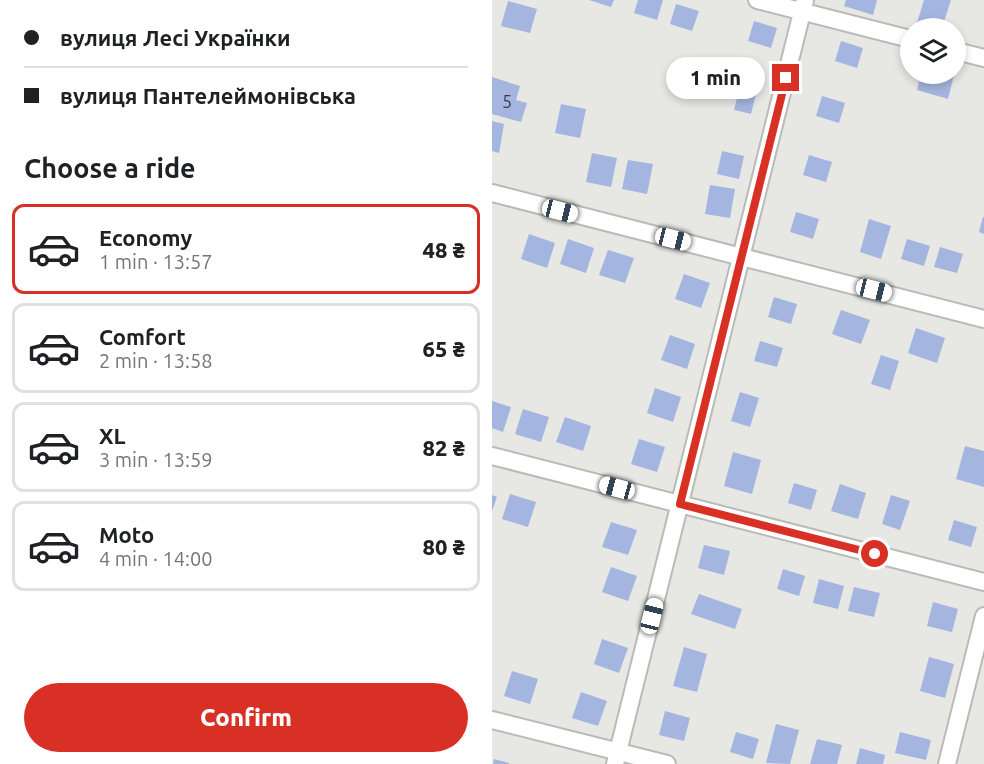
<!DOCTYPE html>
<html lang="en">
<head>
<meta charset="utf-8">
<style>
  :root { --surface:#fff; --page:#f6f6f6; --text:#202124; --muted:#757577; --line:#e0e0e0; --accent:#d93025 }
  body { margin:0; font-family:Ubuntu,sans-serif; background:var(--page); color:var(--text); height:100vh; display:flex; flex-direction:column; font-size:22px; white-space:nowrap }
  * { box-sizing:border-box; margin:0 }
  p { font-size:20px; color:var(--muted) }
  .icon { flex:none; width:33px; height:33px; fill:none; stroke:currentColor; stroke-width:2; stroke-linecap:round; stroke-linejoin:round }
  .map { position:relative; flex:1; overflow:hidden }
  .side { display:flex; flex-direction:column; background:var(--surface); width:492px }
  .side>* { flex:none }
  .hud { display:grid; align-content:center; height:132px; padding:0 24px; background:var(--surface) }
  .controls { position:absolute; left:408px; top:18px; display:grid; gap:12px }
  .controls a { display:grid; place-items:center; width:66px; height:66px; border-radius:50%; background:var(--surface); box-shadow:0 3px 9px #0003; font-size:30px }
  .end { position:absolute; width:27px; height:27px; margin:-14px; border:8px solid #d93025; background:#fff; box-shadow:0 0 0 3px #fff }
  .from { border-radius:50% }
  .bubble { position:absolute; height:42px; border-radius:21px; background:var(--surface); box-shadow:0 3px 9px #0003; font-size:20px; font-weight:800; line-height:42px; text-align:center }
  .car { position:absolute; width:18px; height:36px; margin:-18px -9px; border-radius:8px; box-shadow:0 0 4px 2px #0007; background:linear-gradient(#fff 24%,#345 0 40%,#fff 0 76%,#345 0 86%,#fff 0) }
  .hud b { display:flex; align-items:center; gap:21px; height:57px; font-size:22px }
  .hud b+b { border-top:2px solid var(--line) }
  .hud i { width:15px; height:15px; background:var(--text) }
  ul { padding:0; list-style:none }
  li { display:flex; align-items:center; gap:18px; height:90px; margin:0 12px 9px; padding:0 12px; border:3px solid var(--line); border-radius:12px }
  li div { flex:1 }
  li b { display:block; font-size:22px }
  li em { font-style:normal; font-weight:800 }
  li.current { border-color:var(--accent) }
  li>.icon { width:54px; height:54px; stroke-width:1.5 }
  h2 { padding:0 24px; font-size:27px; line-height:72px }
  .button { display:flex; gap:12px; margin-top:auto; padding:12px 24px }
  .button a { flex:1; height:69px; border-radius:36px; background:var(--accent); color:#fff; font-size:24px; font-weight:800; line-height:69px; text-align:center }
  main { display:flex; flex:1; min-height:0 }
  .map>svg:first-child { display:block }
  .building { fill:#a4b6e0 }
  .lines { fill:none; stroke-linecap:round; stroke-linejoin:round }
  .street-casing { stroke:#babbb7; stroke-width:20 }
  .street { stroke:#fff; stroke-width:16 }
  .route { stroke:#d93025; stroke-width:8 }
  .labels { text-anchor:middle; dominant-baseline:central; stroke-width:6; stroke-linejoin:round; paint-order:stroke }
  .number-label { font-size:18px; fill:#383c46 }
</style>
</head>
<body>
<main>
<section class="side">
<div class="hud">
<b><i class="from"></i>вулиця Лесі Українки</b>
<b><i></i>вулиця Пантелеймонівська</b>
</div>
<h2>Choose a ride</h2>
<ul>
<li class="current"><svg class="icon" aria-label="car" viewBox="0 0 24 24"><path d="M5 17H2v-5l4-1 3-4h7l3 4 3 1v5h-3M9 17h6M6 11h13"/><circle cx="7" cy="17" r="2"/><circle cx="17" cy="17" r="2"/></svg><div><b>Economy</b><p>1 min · 13:57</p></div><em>48 ₴</em></li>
<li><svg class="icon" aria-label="car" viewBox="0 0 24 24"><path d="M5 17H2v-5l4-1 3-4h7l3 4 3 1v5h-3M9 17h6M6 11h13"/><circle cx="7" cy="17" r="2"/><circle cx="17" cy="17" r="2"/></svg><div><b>Comfort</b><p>2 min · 13:58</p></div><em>65 ₴</em></li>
<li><svg class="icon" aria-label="car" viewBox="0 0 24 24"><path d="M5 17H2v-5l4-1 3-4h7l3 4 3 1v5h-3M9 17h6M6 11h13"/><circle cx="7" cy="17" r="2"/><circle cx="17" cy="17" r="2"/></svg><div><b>XL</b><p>3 min · 13:59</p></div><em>82 ₴</em></li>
<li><svg class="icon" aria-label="car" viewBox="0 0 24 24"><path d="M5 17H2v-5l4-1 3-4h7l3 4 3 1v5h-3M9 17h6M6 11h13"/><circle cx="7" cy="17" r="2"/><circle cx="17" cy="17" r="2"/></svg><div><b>Moto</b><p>4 min · 14:00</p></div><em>80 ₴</em></li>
</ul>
<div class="button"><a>Confirm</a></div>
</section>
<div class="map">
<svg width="492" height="764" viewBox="0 0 492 764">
  <rect width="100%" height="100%" fill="#e7e7e3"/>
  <!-- building -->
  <path class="building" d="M97 0H122L119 7Z
    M146 0H171L165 20 142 13Z
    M354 0H385L381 15 352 6Z
    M432 0H459L450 28 424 26Z
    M16 1 45 9 38 33 9 26Z
    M184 4 207 11 200 31 178 24Z
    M262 21 285 28 279 48 256 41Z
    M349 41 371 48 365 68 343 61Z
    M252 70 269 74 259 114 242 110Z
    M429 74 462 75 456 99 425 90Z
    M0 77 28 86 24 100 35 103 29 122 0 114Z
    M330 96 353 103 347 123 324 116Z
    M69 104 94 109 88 138 63 133Z
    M0 121 12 124 7 153 0 151Z
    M230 151 252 156 247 179 225 174Z
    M100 153 125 158 119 187 94 182Z
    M317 155 340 162 334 182 311 175Z
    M136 160 161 164 155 194 130 189Z
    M218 185 243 189 238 218 213 214Z
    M304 212 327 219 321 239 298 232Z
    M491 217H492V234L487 232Z
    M377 219 399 226 389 259 368 252Z
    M37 234 63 243 55 268 29 259Z
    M76 239 102 248 94 273 68 264Z
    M415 239 438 246 432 266 409 259Z
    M448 247 471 254 465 273 442 267Z
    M116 250 142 258 133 283 107 275Z
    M192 274 218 283 209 308 183 299Z
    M282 297 305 304 299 324 276 317Z
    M349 310 378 320 369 344 340 334Z
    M424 328 453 338 445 363 416 353Z
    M178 335 203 344 195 369 169 360Z
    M268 341 291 348 285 367 262 361Z
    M389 355 407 361 398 390 379 384Z
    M163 388 189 397 181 422 155 413Z
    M248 392 267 398 258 427 239 421Z
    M0 401 19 407 11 432 0 428Z
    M31 409 57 417 49 442 23 434Z
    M73 417 99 426 91 451 64 442Z
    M147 439 173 447 165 472 139 464Z
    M473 446 492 451V487L464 479Z
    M241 452 269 460 260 494 232 486Z
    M302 483 325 490 319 510 296 503Z
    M348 484 374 493 366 519 339 511Z
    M18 494 44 502 36 527 10 519Z
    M0 495 5 497 0 511Z
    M399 495 418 501 408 530 390 524Z
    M462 520 485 527 479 547 456 540Z
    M119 522 145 530 136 555 110 547Z
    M212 545 238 551 232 575 206 568Z
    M119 567 145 576 136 601 110 592Z
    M291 569 313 576 307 596 285 589Z
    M327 579 352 586 346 609 321 603Z
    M362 587 388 593 382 617 356 611Z
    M207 594 250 609 243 629 199 614Z
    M441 602 466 609 460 632 435 626Z
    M110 639 136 648 127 673 102 664Z
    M192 647 215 654 205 692 181 686Z
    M437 657 462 664 453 698 428 691Z
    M20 671 46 679 38 704 12 696Z
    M89 692 115 701 106 726 80 718Z
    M173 711 198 718 192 741 167 735Z
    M284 724 307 730 298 764 274 763Z
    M244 732 267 739 261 759 238 752Z
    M408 732 439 740 434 760 403 753Z
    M325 739 350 745 345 764H318Z
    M368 748 393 755 391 764H364Z
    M2 759 17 763V764H1Z"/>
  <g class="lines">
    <defs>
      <path id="street" d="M265 0 418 39
        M464 51 492 58
        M0 193 492 319
        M0 456 492 582
        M0 720 175 764
        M123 764 313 0
        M455 764 492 616"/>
    </defs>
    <!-- street casing -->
    <use href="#street" class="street-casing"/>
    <!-- street -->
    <use href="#street" class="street"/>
  </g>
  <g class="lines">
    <!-- route -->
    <path class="route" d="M294 78 188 504 383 554"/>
  </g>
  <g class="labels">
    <!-- number labels -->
    <g class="number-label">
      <text x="15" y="101">5</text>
    </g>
  </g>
</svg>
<div class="controls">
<a><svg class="icon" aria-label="layers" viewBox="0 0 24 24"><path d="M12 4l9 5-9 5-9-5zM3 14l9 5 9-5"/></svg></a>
</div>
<i class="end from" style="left:383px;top:554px"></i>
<i class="end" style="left:294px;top:78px"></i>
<div class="bubble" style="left:174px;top:57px;width:99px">1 min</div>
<i class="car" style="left:68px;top:211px;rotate:104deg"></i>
<i class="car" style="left:181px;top:239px;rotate:104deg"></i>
<i class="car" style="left:382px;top:290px;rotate:104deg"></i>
<i class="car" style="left:125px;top:488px;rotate:285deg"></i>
<i class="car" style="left:160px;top:616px;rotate:14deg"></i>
</div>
</main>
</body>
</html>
